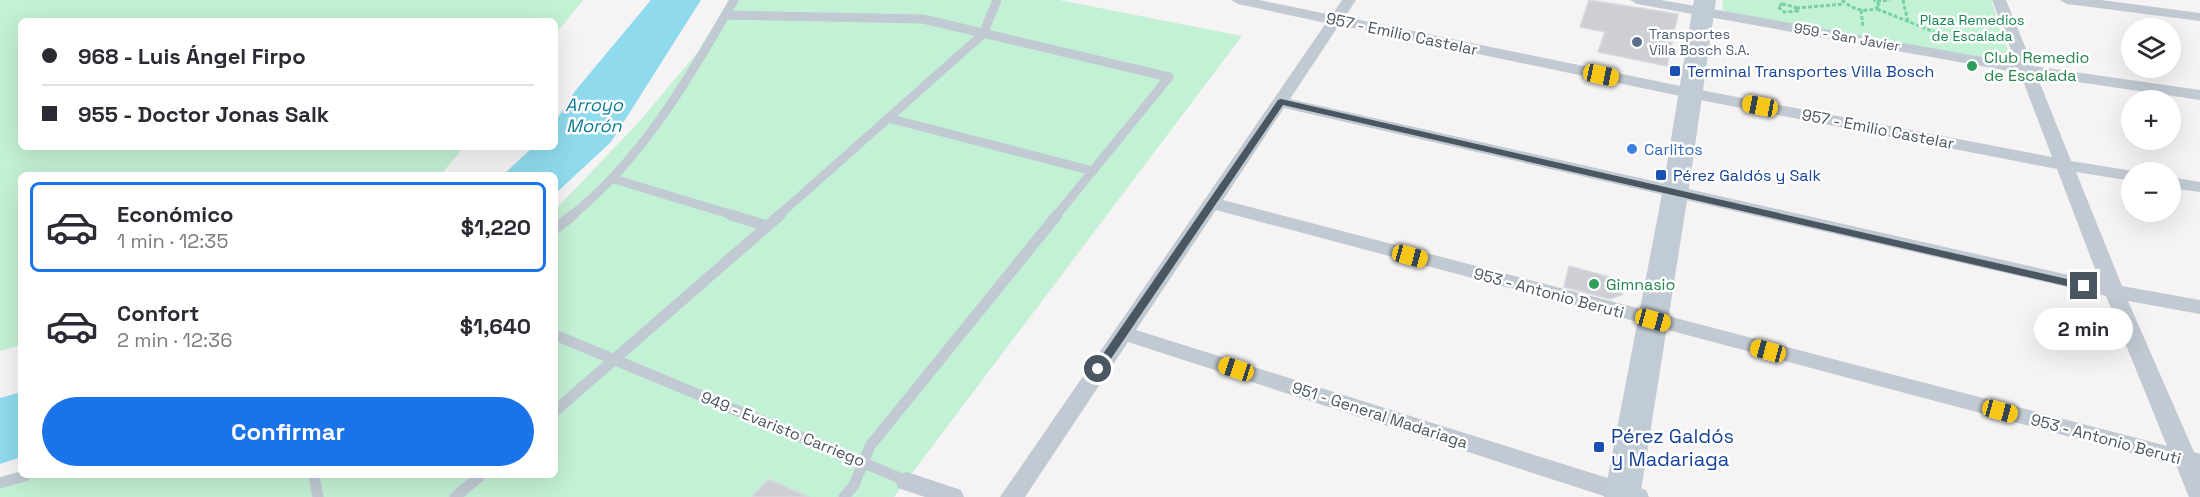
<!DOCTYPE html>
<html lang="es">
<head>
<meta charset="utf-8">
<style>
  :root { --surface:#fff; --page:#f2f2f3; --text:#2b2b33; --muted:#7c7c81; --line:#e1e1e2; --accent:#1a73e8 }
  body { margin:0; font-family:"Space Grotesk",sans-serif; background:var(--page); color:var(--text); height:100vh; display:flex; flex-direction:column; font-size:22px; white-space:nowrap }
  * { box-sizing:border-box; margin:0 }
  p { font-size:20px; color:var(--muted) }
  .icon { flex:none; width:33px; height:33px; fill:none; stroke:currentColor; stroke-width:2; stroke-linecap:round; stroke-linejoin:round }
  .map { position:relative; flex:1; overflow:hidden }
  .sheet { position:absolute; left:18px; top:172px; width:540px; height:306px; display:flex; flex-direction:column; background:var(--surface); border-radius:9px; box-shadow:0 6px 24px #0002 }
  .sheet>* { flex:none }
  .hud { position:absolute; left:18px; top:18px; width:540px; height:132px; border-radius:9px; box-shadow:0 6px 24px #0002; display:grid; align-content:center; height:132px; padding:0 24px; background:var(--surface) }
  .tools { position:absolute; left:2121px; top:18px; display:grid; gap:12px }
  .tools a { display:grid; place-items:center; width:60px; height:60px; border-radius:50%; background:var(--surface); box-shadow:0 6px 24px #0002; font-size:30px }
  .end { position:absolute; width:27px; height:27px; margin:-14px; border:8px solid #4a5661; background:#fff; box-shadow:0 0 0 3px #fff }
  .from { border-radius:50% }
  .bubble { position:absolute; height:42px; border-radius:21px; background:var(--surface); box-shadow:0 6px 24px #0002; font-size:20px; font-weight:600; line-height:42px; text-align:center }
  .car { position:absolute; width:18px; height:36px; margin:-18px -9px; border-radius:8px; box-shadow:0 0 4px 2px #0007; background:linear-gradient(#f5c518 24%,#345 0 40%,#f5c518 0 76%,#345 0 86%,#f5c518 0) }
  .hud b { display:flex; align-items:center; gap:21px; height:57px; font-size:22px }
  .hud b+b { border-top:2px solid var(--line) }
  .hud i { width:15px; height:15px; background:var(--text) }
  ul { padding:10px 0 0; list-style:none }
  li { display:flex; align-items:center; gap:18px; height:90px; margin:0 12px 9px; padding:0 12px; border:3px solid transparent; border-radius:9px }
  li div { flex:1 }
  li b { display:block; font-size:22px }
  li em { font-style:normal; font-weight:600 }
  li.selected { border-color:var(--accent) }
  li>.icon { width:54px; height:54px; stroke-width:1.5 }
  .primary-button { display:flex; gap:12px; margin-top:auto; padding:12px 24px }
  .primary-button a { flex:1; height:69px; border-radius:36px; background:var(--accent); color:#fff; font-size:24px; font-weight:600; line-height:69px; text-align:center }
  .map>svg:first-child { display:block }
  .green { fill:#c3f1d5 }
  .water { fill:#90daee }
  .building { fill:#cdcfd5; stroke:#d7d9de; stroke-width:1.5 }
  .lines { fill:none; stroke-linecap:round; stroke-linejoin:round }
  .path { stroke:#7ad0a6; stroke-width:3; stroke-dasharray:4 2; stroke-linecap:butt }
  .service-far1 { stroke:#c1cad2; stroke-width:9 }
  .service { stroke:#c1cad2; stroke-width:11 }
  .minor { fill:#c1cad2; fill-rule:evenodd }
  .secondary { fill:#c1cbd6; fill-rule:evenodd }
  .route { fill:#4a5661 }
  .service-dot { fill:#5c6f8a; stroke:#fff; stroke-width:2 }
  .leisure-dot { fill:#2e9e5b; stroke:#fff; stroke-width:2 }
  .transit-dot { fill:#1a4fb4; stroke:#fff; stroke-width:2 }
  .shop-dot { fill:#3f7fe0; stroke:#fff; stroke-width:2 }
  .labels { text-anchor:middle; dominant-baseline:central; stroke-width:5; stroke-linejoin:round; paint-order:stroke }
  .far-park-label { font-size:14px; fill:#17864f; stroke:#fff }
  .far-service-label { font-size:14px; fill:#4e5e75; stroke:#fff; text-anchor:start }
  .far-street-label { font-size:14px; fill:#4a5661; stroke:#fff }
  .street-label { font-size:16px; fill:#4a5661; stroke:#fff }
  .leisure-label { font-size:16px; fill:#27864d; stroke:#fff; text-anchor:start }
  .transit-label { font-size:16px; fill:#164399; stroke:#fff; text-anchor:start }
  .shop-label { font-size:16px; fill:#366cbe; stroke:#fff; text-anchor:start }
  .water-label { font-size:18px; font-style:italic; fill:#0c7c9b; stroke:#fff }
  .near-transit-label { font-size:20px; fill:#164399; stroke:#fff; text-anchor:start }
</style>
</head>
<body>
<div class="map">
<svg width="2200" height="497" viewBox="0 0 2200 497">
  <rect width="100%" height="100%" fill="#f5f3f3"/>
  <!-- green -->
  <path class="green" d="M0 0H583L555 35V21H21V147H464L443 172 437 175 21 176V345L0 351Z
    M729 0H1059L1242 36 894 497H0V477L21 471V476H555V210L638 123 697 53Z
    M1723 0H1991L2010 56 2000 61 1732 15 1722 9Z"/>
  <!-- water -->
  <path class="water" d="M651 0H701L611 142 555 194V176L503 175 533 147H555V122L575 91Z
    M21 392V457L0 464V398Z"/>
  <!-- building -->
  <path class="building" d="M1589 0 1678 14 1667 66 1598 52 1605 32 1580 27Z
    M1569 266 1624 281 1622 295 1610 299 1564 287Z
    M768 479 809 497H752Z"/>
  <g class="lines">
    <!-- path -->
    <path class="path" d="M1842 0C1853 10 1867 14 1880 6L1874 0
      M1903 0 1908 22
      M1877 1 1890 0
      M1782 4 1795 7 1798 11 1784 12 1778 7Z
      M1796 8 1844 4
      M1877 9 1957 41
      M1861 10 1863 27"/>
    <!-- service-far1 -->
    <path class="service-far1" d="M727 15 923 19 1169 77 1056 216
      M888 118 1093 171
      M614 179 736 216
      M571 216C641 161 690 77 734 0
      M778 216 983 34 997 0"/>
    <!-- service -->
    <path class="service" d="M731 215 767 226
      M555 229 573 215
      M555 335 907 481
      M555 411 780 215
      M314 476 318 497
      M0 483 25 476
      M455 497 480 476
      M844 497 854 485 870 446 1057 215"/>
    <!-- minor -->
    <path class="minor" d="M1231 0H1259L1332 15 1342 0H1356L1345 17 1690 88 2052 157 2020 73 1637 4 1630 0H1661L2016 63 1992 0H2006L2033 66 2200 90V100L2037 76 2071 161 2139 172H2132V181L2076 172 2122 286 2200 300V314L2128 301 2194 452 2200 454V497H2189L2176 465 1216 210 1136 330 1646 490 1649 497H1607L1128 342 1025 497H1000L1326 23 1238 4ZM1339 25 1690 98 2057 169 2100 282 1290 99ZM1284 108 2106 296 2167 446 1223 200Z
      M2060 0H2101L2200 13V21L2067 4Z
      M2170 177 2200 182V192L2170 188Z
      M907 472 961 490 964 497H925L898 488 895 481 898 474Z"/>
    <!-- secondary -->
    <path class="secondary" d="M1694 0H1716L1688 194 1640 497H1604L1662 194Z"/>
  </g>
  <!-- route -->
  <path class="route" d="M1281 99 2084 283 2089 286 2084 290 1283 105 1102 372H1094V367L1278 100Z"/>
  <!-- markers -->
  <circle class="service-dot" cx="1637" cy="42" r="6"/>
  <g class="leisure-dot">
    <circle cx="1972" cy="66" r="6"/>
    <circle cx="1594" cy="284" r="6"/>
  </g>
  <g class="transit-dot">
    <rect x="1669" y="65" width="12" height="12" rx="3"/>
    <rect x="1655" y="169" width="12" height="12" rx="3"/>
    <rect x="1593" y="441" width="12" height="12" rx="3"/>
  </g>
  <circle class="shop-dot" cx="1632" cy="149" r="6"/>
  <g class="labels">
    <!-- far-park labels -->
    <g class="far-park-label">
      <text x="1972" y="20">Plaza Remedios<tspan x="1972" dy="16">de Escalada</tspan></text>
    </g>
    <!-- far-service labels -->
    <g class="far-service-label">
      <text x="1649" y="34">Transportes<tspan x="1649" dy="16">Villa Bosch S.A.</tspan></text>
    </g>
    <!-- far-street labels -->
    <g class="far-street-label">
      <text transform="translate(1847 37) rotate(10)">959 - San Javier</text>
    </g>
    <!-- street labels -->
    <g class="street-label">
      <text transform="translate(1402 34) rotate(12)">957 - Emilio Castelar</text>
      <text transform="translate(1878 129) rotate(11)">957 - Emilio Castelar</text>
      <text transform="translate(1549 293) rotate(15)">953 - Antonio Beruti</text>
      <text transform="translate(1380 415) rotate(18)">951 - General Madariaga</text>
      <text transform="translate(783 429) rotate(22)">949 - Evaristo Carriego</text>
      <text transform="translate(2106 439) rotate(15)">953 - Antonio Beruti</text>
    </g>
    <!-- leisure labels -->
    <g class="leisure-label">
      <text x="1984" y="57">Club Remedio<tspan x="1984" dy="18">de Escalada</tspan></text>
      <text x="1606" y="284">Gimnasio</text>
    </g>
    <!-- transit labels -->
    <g class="transit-label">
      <text x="1687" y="71">Terminal Transportes Villa Bosch</text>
      <text x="1673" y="175">Pérez Galdós y Salk</text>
    </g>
    <!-- shop labels -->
    <g class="shop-label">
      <text x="1644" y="149">Carlitos</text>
    </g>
    <!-- water labels -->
    <g class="water-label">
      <text x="594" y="104">Arroyo<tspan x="594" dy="21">Morón</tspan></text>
    </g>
    <!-- near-transit labels -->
    <g class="near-transit-label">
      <text x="1611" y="436">Pérez Galdós<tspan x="1611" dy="23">y Madariaga</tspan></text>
    </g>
  </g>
</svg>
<div class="tools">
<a><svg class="icon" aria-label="layers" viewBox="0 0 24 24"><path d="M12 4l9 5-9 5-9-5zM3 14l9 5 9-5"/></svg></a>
<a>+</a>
<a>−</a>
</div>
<i class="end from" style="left:1098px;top:369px"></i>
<i class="end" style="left:2084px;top:286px"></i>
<div class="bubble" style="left:2034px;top:308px;width:99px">2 min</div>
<i class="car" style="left:1601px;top:75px;rotate:102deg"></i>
<i class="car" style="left:1760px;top:106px;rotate:281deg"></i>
<i class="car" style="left:1410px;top:256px;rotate:105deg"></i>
<i class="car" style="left:1653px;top:320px;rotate:105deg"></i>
<i class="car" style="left:1768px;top:351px;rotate:285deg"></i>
<i class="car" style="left:1236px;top:369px;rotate:288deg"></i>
<i class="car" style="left:2000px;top:411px;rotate:105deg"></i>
<div class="hud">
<b><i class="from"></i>968 - Luis Ángel Firpo</b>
<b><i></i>955 - Doctor Jonas Salk</b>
</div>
<section class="sheet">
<ul>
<li class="selected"><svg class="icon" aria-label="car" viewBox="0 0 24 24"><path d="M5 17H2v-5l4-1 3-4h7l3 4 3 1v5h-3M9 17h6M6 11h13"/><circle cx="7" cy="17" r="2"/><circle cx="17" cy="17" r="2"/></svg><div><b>Económico</b><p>1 min · 12:35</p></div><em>$1,220</em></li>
<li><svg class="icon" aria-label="car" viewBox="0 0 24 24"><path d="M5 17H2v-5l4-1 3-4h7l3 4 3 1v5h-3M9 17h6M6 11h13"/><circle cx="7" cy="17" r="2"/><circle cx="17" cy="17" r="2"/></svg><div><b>Confort</b><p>2 min · 12:36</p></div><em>$1,640</em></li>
</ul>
<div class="primary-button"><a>Confirmar</a></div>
</section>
</div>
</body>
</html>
